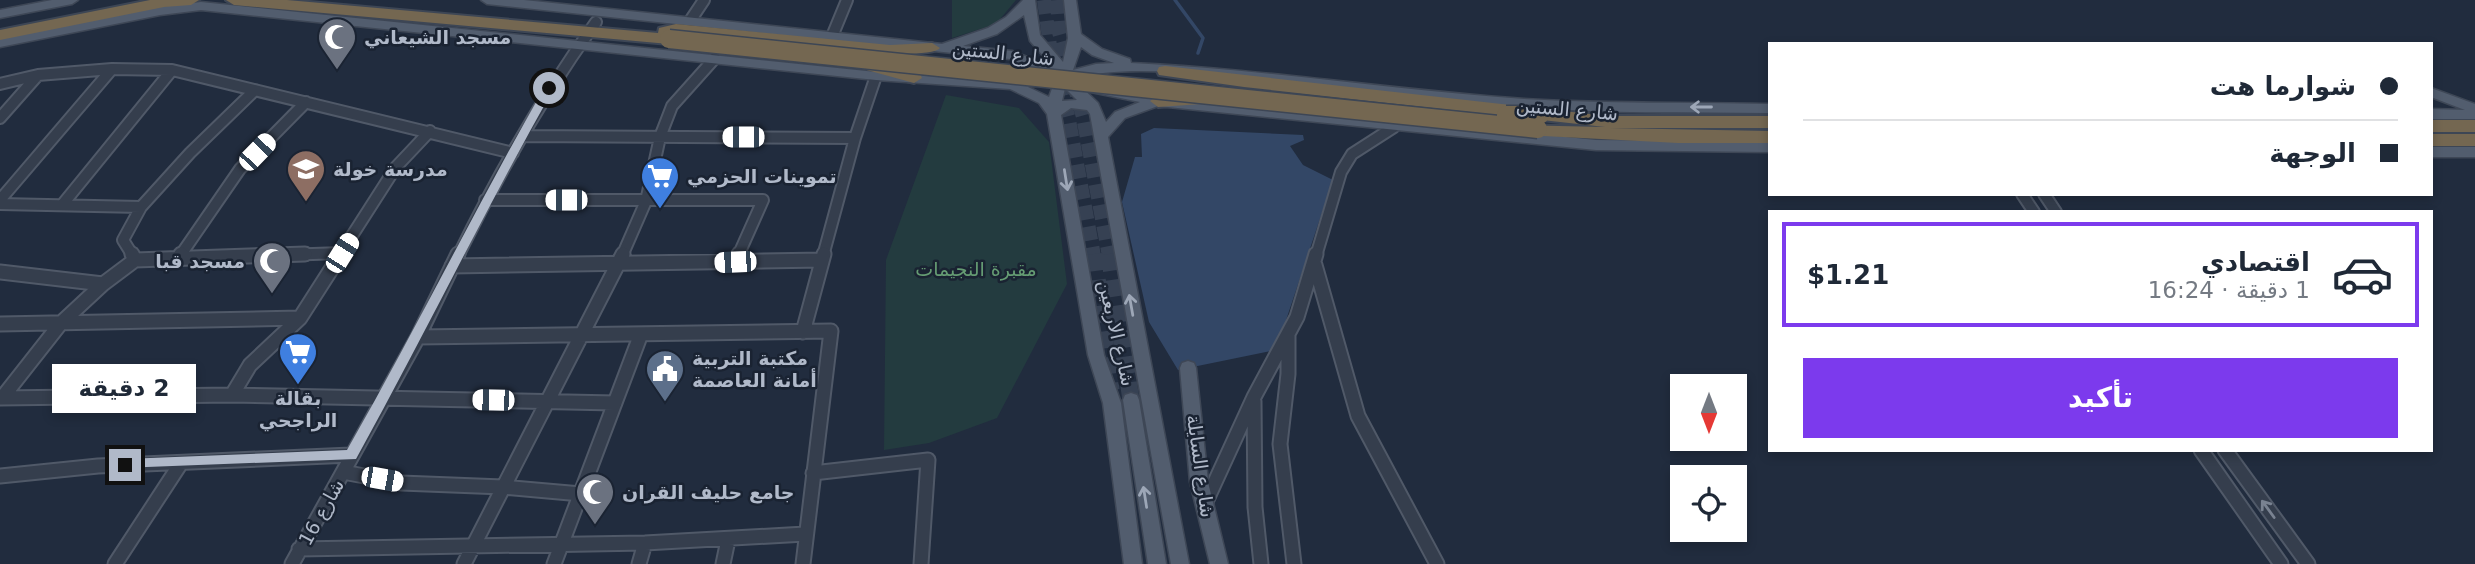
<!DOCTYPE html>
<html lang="ar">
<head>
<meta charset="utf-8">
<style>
  :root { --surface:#fff; --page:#f6f6f7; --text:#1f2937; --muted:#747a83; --line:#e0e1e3; --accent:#7c3aed }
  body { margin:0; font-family:"DejaVu Sans","Noto Naskh Arabic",sans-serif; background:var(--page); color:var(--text); direction:rtl; height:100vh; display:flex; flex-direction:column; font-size:26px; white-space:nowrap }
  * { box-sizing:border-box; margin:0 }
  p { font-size:23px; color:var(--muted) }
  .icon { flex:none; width:38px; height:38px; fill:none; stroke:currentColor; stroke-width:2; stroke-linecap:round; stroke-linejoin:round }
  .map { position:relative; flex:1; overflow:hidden; direction:ltr }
  .side { position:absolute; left:1768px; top:210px; width:665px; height:242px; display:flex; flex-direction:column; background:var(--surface); border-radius:0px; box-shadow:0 4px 10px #0003; direction:rtl }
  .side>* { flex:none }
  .hud { position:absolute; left:1768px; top:42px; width:665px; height:154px; border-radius:0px; box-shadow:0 4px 10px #0003; direction:rtl; display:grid; align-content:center; height:154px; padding:0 35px; background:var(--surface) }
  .needle { width:46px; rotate:180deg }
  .buttons { position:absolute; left:1670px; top:374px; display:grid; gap:14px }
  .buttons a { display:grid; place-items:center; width:77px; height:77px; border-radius:0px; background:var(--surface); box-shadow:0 4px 10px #0003; font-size:35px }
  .end { position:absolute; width:32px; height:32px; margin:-16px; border:9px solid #b0b9c9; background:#111; box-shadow:0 0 0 4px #111 }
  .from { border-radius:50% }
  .bubble { position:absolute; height:49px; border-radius:0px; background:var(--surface); box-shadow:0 4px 10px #0003; font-size:23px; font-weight:700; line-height:49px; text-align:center; direction:rtl }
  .car { position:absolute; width:21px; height:42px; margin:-21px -10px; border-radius:9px; box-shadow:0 0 5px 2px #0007; background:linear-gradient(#fff 24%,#345 0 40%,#fff 0 76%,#345 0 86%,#fff 0) }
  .hud b { display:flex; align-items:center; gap:24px; height:66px; font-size:26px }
  .hud b+b { border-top:2px solid var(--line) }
  .hud i { width:18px; height:18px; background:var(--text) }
  ul { padding:12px 0 0; list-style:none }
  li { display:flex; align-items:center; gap:21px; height:105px; margin:0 14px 10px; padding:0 21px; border:4px solid var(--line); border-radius:0px }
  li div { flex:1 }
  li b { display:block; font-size:26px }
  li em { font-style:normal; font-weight:700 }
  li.on { border-color:var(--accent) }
  li>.icon { width:63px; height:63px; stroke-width:1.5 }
  .action { display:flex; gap:14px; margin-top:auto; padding:14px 35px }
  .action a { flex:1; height:80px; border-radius:0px; background:var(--accent); color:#fff; font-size:28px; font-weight:700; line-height:80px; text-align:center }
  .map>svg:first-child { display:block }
  .green { fill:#233b3f }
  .water { fill:#334766 }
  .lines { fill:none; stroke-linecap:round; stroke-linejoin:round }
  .stream { stroke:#334766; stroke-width:3.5 }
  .major-tunnel-far1 { stroke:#364153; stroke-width:14; stroke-dasharray:14 7; stroke-linecap:butt }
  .major-tunnel { stroke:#364153; stroke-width:17; stroke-dasharray:17 9; stroke-linecap:butt }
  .minor-far1-casing { stroke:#505968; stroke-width:14 }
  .minor-casing { stroke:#505968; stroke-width:17 }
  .major-casing { stroke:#3e4756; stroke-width:3 }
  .highway-casing { stroke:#3d4655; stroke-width:4 }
  .minor-far1 { stroke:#353e4d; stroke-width:10 }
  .minor { stroke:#353e4d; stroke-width:13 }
  .major { fill:#525d6e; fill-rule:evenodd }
  .highway { fill:#746751; fill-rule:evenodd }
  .highway-bridge-casing { stroke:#3d4655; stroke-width:21; stroke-linecap:butt }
  .highway-bridge { stroke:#746751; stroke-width:18 }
  .oneway { stroke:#9da7b7 }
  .oneway2 { stroke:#798291 }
  .route { fill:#b0b9c9 }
  .labels { text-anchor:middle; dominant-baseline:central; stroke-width:5; stroke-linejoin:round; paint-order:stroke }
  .poi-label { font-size:19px; font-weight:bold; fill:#b0b9c9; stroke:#1a2332; text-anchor:start }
  .street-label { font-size:19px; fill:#b0b9c9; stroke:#1a2332 }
  .park-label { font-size:19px; fill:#659c73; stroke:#1a2332 }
</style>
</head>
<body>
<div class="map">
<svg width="2475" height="564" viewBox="0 0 2475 564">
  <rect width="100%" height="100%" fill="#212c3e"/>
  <!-- green -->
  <path class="green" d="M952 0H1016L996 24 952 38Z
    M946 95 1019 108 1049 142 1067 284 997 418 929 443 884 450 886 260Z"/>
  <!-- water -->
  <path class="water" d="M1154 128 1303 135 1304 140 1290 146 1303 165 1333 180 1276 350 1178 370 1149 322 1122 202 1135 157H1142L1141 134Z"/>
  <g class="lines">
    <!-- stream -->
    <path class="stream" d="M1175 0 1203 38 1198 53"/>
    <!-- major-tunnel-far1 -->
    <path class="major-tunnel-far1" d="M1044 0 1050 46 1069 120 1094 256
      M1057 0 1059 32 1083 117 1109 256"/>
    <!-- major-tunnel -->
    <path class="major-tunnel" d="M1094 254 1111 390
      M1109 254 1131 400"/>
    <defs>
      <path id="minor-far1" d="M690 21 704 0
        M833 34 847 0
        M0 84 38 75 112 69 172 70 513 153
        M0 118 38 75
        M523 136 855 138
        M2022 194 2034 212
        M2044 194 2056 212
        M0 200 112 69
        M485 200H763L738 256
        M0 204 141 207
        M62 205 172 70
        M133 256 123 240 141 207 190 153 255 90
        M180 256 240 169 306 102
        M254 256 342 253
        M339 256 396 167 430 131
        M458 256C498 174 543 96 596 22
        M622 256 646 201 660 137 672 106 715 58
        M823 256 855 138 876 76
        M1316 256 1341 172 1352 154 1394 127"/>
      <path id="minor" d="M132 254 135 260
        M179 257 181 254
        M735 262 739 254
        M1315 265 1358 416 1437 564
        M452 266 822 260
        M0 272 103 284
        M0 324 300 318
        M803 332 824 254
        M1288 334V374L1280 444 1294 564
        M418 337 831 331 803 564
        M232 395 250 365 300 318 341 254
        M0 398 232 395 615 403
        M2 398 61 323 103 284 135 260 305 254
        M1254 401 1255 507 1261 564
        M2201 450 2281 564
        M2225 450 2308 564
        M343 472 401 483 503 487 581 494
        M813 473 928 460 921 564
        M0 476 98 466 351 455
        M1204 506 1254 397 1297 317 1316 254
        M299 549 645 543 805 534
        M115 564 181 463
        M292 564 418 337 458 254
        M464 564 623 254
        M554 564 641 334
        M639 564 645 543
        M723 564 728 540"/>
      <path id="major" d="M52 0H78L72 4 0 18V10Z
        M481 0H524L942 44 988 28 1006 17 1023 0H1035L1040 35 1063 62 1068 38 1064 0H1076L1081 34 1102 49 1130 59 1131 63C1263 69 1393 90 1524 99 1606 104 1687 102 1769 104V113C1686 112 1603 114 1520 107 1434 100 1348 90 1262 81 1205 75 1128 63 1073 79L1098 103 1106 122 1115 112 1140 102 1091 92 1089 89 1091 86 1096 85 1158 96 1596 140 1769 142V152L1596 150 1158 106 1125 118 1108 137 1189 564H1171L1090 114 1087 110 1071 108 1061 115 1104 355 1121 403 1142 564H1124L1103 403 1088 355 1047 114 1039 103 1010 89 876 80 201 10 160 15 0 47V39L160 7 201 2 876 72 1013 81 1048 75 1010 59 487 4ZM1024 15 1030 41 1053 67 1012 51 963 46 997 34ZM1081 47 1092 55 1114 63 1096 64 1073 70ZM1054 83 1049 97 1028 87ZM1065 88 1077 100 1062 101Z
        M2431 88 2475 104V119H2431V109L2465 110 2431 97Z
        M2431 147H2475V157H2431Z
        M1188 361 1194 363 1196 368 1208 482 1228 564H1210L1190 482 1180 368 1182 363Z
        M1131 393 1137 395 1139 400 1166 564H1148L1123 400 1125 395Z"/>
      <path id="highway" d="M150 0H199L191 5 164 7 0 40V30Z
        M226 0H287L658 33 659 28 676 24 890 45 932 43 940 48C924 66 712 37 676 34L672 35 677 39 675 43 669 44 234 5Z
        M869 60 887 62 920 74 922 78 914 83 863 69 861 65 863 61Z
        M1165 66 1607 116H1769V128H1610L1769 131V143H1678L1522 135 1516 133 1513 129 1516 125 1605 127 1244 87 1159 75 1157 71 1159 67Z
        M1196 94 1202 96 1204 100 1202 104 1158 107 1150 101 1158 95Z
        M2431 120H2475V132H2431Z
        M2431 134H2475V146H2431Z"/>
    </defs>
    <!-- minor-far1 casing -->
    <use href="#minor-far1" class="minor-far1-casing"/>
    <!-- minor casing -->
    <use href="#minor" class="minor-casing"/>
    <!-- major casing -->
    <use href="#major" class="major-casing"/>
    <!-- highway casing -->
    <use href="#highway" class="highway-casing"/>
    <!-- minor-far1 -->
    <use href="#minor-far1" class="minor-far1"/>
    <!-- minor -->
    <use href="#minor" class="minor"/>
    <!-- major -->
    <use href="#major" class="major"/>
    <!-- highway -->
    <use href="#highway" class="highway"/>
    <defs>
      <path id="highway-bridge" d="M669 39 1538 129
        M1506 115H1540"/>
    </defs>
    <!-- highway-bridge casing -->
    <use href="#highway-bridge" class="highway-bridge-casing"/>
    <!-- highway-bridge -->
    <use href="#highway-bridge" class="highway-bridge"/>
  </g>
  <!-- one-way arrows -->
  <defs><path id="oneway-shaft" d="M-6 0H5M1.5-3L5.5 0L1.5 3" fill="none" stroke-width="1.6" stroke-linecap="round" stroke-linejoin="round" transform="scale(1.75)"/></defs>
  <g class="oneway">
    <use href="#oneway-shaft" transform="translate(1701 107) rotate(-180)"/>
    <use href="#oneway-shaft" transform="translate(1066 180) rotate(81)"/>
    <use href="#oneway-shaft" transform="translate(1131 305) rotate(-100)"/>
    <use href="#oneway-shaft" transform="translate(1145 497) rotate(-99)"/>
  </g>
  <use class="oneway2" href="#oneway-shaft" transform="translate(2268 509) rotate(-126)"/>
  <!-- route -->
  <path class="route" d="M549 85 554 88C485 210 424 336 356 459L121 468V461L125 459 347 450C415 331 476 207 544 88Z"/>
  <!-- icons -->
  <defs>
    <symbol id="mosque-pin" viewBox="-11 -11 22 30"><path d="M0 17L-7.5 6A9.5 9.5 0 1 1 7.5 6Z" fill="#6b7280" stroke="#1a2332"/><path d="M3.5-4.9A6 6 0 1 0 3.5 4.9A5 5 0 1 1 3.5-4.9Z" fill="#fff"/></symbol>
    <symbol id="school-pin" viewBox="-11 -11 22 30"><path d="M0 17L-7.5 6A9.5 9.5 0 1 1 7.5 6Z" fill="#8d6e63" stroke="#1a2332"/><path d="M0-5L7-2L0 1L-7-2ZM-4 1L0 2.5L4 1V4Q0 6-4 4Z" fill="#fff"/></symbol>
    <symbol id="supermarket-pin" viewBox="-11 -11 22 30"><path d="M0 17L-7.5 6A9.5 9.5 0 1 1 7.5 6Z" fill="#3f7fe0" stroke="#1a2332"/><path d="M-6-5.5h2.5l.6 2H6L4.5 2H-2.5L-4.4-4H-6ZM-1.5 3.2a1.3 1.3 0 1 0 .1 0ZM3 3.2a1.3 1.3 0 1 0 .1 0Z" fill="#fff"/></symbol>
    <symbol id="civic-pin" viewBox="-11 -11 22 30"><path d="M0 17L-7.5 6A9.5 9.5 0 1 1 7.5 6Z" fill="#5c6f8a" stroke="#1a2332"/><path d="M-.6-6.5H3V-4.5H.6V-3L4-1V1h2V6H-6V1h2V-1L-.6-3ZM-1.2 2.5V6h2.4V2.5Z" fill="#fff"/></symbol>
  </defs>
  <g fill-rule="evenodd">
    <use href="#mosque-pin" x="315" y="15" width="44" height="60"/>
    <use href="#school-pin" x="284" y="147" width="44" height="60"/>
    <use href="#supermarket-pin" x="638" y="154" width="44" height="60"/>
    <use href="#mosque-pin" x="250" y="239" width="44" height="60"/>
    <use href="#supermarket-pin" x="276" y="330" width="44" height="60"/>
    <use href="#civic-pin" x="643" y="347" width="44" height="60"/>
    <use href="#mosque-pin" x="573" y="470" width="44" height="60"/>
  </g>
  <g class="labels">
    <!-- poi labels -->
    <g class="poi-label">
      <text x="364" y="37">مسجد الشيعاني</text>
      <text x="333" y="169">مدرسة خولة</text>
      <text x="687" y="176">تموينات الحزمي</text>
      <text x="245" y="261" text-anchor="end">مسجد قبا</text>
      <text x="692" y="358">مكتبة التربية<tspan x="692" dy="22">أمانة العاصمة</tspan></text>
      <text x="298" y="398" text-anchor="middle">بقالة<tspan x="298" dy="22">الراجحي</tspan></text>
      <text x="622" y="492">جامع حليف القران</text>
    </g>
    <!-- street labels -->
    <g class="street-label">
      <text transform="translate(1003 53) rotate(6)">شارع الستين</text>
      <text transform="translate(1567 109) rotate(5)">شارع الستين</text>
      <text transform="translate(1117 333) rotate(77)">شارع الاربعين</text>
      <text transform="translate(1201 466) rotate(82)">شارع السايلة</text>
      <text transform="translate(321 512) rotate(-61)">شارع 16</text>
    </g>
    <!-- park labels -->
    <g class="park-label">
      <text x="976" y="269">مقبرة النجيمات</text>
    </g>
  </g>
</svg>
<div class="buttons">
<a><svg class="needle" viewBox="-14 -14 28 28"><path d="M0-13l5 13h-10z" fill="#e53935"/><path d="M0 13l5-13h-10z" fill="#747a83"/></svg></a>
<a><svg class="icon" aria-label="locate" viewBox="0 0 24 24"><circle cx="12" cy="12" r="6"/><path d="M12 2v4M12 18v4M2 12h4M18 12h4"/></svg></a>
</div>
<i class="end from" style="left:549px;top:88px"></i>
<i class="end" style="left:125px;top:465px"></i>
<div class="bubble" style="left:52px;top:364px;width:144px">2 دقيقة</div>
<i class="car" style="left:743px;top:137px;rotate:270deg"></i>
<i class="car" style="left:257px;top:152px;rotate:44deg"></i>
<i class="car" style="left:566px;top:200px;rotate:270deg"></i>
<i class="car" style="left:342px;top:253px;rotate:32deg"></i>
<i class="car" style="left:735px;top:262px;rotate:268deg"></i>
<i class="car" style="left:493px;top:400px;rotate:271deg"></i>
<i class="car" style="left:382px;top:479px;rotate:100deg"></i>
<div class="hud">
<b><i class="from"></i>شوارما هت</b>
<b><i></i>الوجهة</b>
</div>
<section class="side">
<ul>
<li class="on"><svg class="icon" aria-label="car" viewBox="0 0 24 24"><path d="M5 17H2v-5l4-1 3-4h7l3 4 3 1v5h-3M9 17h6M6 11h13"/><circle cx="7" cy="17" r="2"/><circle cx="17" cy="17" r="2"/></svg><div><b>اقتصادي</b><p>1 دقيقة · 16:24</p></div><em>$1.21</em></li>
</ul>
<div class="action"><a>تأكيد</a></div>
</section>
</div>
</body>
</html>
